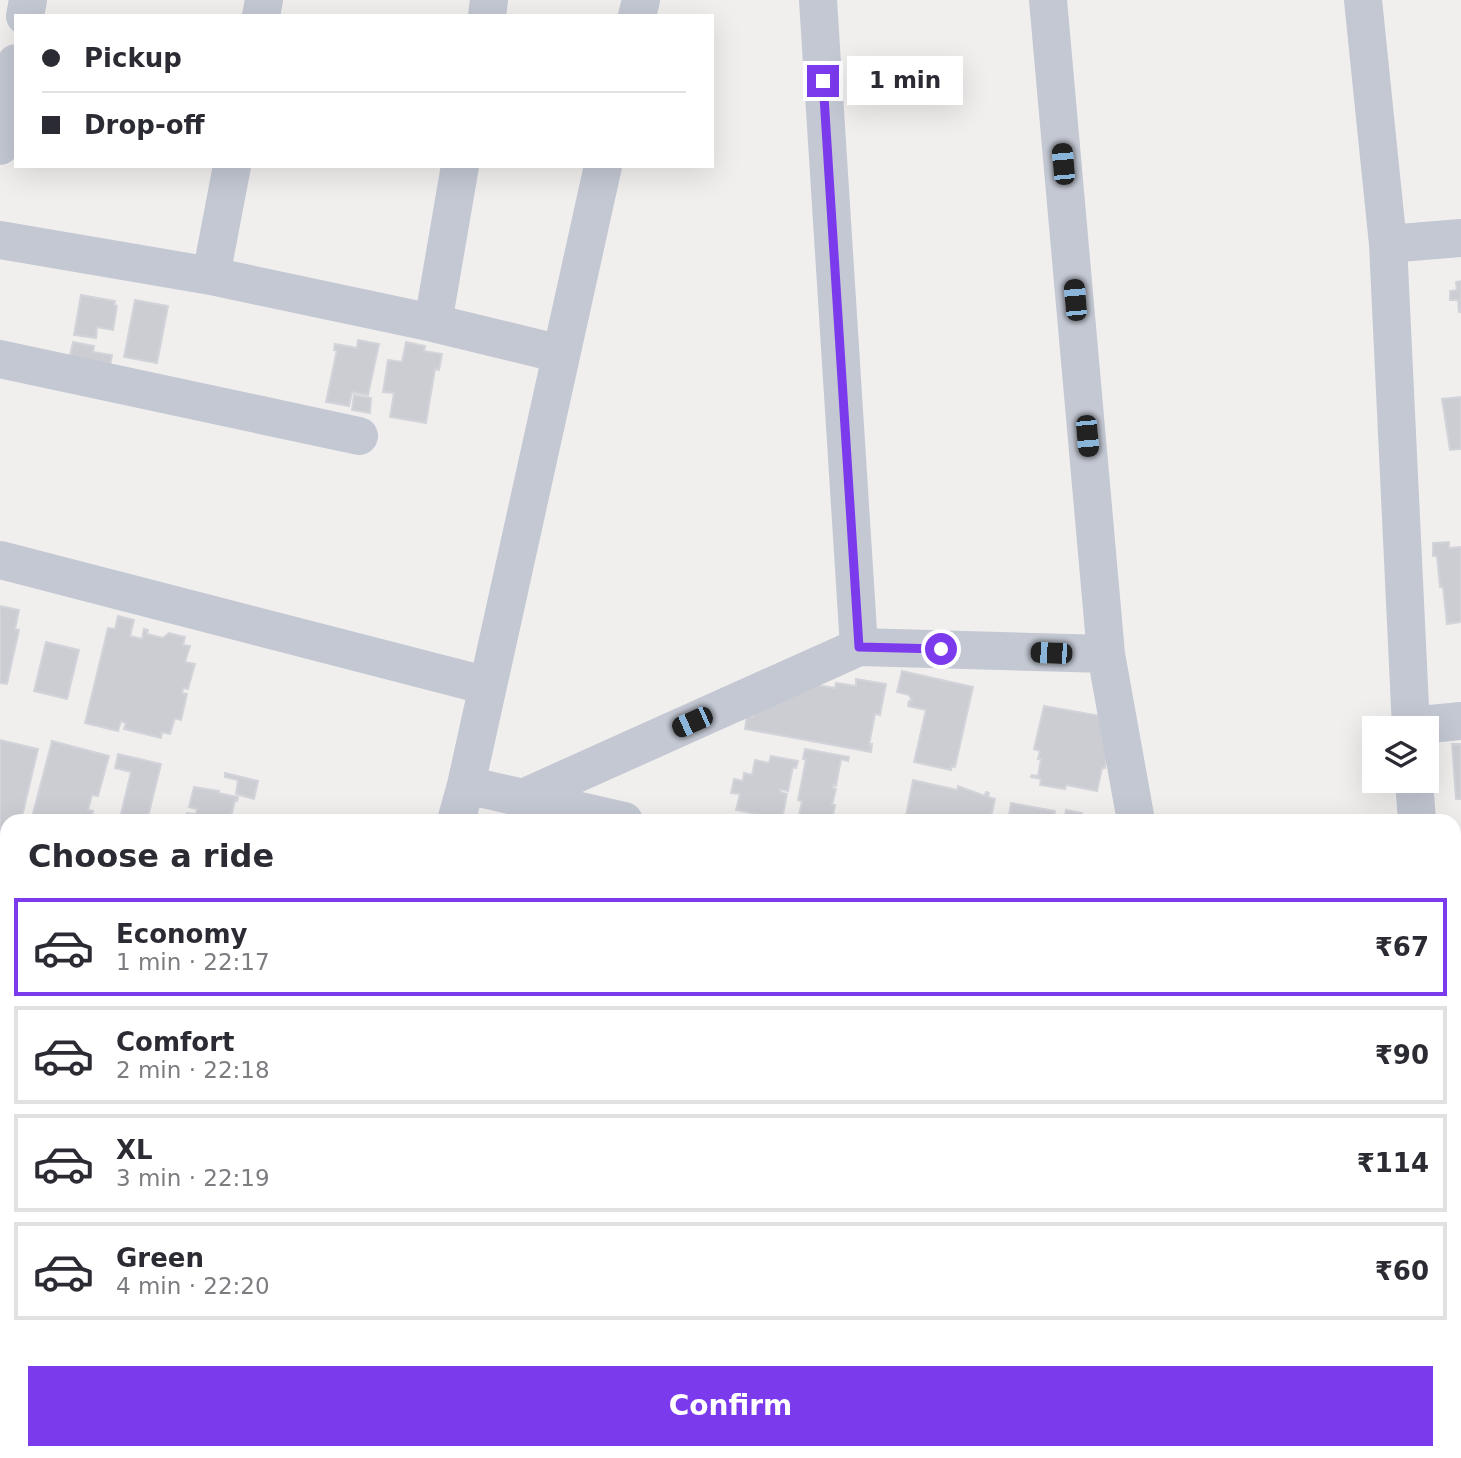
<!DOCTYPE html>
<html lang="en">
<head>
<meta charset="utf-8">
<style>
  :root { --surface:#fff; --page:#f7f7f7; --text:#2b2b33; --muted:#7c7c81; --line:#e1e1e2; --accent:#7c3aed }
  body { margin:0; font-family:"DejaVu Sans",sans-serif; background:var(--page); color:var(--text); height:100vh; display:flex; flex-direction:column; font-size:26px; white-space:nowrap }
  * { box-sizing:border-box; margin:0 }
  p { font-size:23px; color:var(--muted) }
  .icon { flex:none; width:38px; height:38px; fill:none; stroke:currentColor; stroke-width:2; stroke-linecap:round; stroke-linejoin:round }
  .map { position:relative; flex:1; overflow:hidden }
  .details { position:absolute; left:0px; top:814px; width:1461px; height:646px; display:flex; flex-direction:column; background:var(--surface); border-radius:21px 21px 0 0; box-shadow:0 7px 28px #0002 }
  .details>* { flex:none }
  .guide { position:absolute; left:14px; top:14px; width:700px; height:154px; border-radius:0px; box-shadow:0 7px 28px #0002; display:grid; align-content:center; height:154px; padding:0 28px; background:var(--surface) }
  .buttons { position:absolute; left:1362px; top:716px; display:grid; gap:14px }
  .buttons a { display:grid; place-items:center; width:77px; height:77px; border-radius:0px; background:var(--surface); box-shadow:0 7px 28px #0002; font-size:35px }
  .end { position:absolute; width:32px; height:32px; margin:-16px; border:9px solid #7c3aed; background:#fff; box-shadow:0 0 0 4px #fff }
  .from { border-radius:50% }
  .bubble { position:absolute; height:49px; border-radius:0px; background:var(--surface); box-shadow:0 7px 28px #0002; font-size:23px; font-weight:600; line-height:49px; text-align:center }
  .car { position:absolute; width:21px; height:42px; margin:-21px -10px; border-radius:9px; box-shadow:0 0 5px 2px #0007; background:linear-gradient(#222 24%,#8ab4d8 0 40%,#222 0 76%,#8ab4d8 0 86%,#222 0) }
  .guide b { display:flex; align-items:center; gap:24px; height:66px; font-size:26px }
  .guide b+b { border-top:2px solid var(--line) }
  .guide i { width:18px; height:18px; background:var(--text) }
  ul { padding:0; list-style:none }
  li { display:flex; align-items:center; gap:21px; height:98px; margin:0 14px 10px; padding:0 14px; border:4px solid var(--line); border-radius:0px }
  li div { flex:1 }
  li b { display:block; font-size:26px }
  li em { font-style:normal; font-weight:600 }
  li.selected { border-color:var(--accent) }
  li>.icon { width:63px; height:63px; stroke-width:1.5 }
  h2 { padding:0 28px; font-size:32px; line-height:84px }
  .button { display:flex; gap:14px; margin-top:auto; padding:14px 28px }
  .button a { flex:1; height:80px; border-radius:0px; background:var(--accent); color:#fff; font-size:28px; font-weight:600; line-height:80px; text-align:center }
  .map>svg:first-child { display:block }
  .building { fill:#cccdd3; stroke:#d3d4da; stroke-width:2 }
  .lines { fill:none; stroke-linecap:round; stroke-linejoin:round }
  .street { stroke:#c3c8d3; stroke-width:38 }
  .secondary { stroke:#c2c8d6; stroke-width:38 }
  .route { stroke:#7c3aed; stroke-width:9 }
</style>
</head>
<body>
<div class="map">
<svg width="1461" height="1458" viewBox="0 0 1461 1458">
  <rect width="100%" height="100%" fill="#f1efee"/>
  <!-- building -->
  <path class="building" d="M1461 281V312H1459L1458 300H1450V291L1457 290 1456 282Z
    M81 295 115 301 114 305 117 306 113 330 97 327 96 338 74 335Z
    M135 300 168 306 157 363 124 357Z
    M358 340 379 344 368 395 352 392 349 406 326 402 337 350H334L335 344 357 348Z
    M73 342 94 346 93 352 112 355 110 367 69 361Z
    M406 342 425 346 424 351 442 354 439 370 435 369 426 423 390 417 394 393 383 392 388 360 402 362Z
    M354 395 371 398 370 413 352 410Z
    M1461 397V449L1450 450 1442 399Z
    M1449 542V548L1461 547V622L1447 624 1443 587H1440L1437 556H1433V543Z
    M0 606 19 610 15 629 19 630 7 684 0 683Z
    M118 616 134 620 130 636 142 639 144 629 148 630 147 634 163 638 169 633 185 637 183 645 190 646 185 662 195 664 188 689 183 688 182 693 187 694 181 720 175 718 170 734 162 732 161 738 124 729 126 723 121 721 118 731 85 723 108 628 115 629Z
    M46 642 79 650 67 699 34 691Z
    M902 671 973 687 955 767 952 766 951 770 914 762 926 710 908 706 909 701H912L909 695 897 692Z
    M856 679 886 684 880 715 875 714 869 745 872 744 871 752 745 729 747 716 753 717 755 710 811 684 835 688 836 683 856 686Z
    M1044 706 1112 718 1111 737 1105 768H1102L1097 791 1066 785 1065 789 1040 785 1041 779 1031 777 1032 775 1038 776 1041 759H1038L1040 751 1034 749Z
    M0 740 38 749 21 821H7V855L0 853Z
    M52 741 109 756 98 796 92 795 88 810 93 811 91 821H31Z
    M1452 744H1461V799H1456Z
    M805 749 849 757 848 761 841 759 836 786 833 785V788L836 789 832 805H835L832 821H798L802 801 798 800 806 759H803Z
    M118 754 161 764 147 821 121 814 131 772 115 768Z
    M771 756 798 761 796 768 793 767 788 791 780 789V792L787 794 782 819 736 810 740 794 731 793 734 779 743 781 744 773 752 775 755 760 769 763Z
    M225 773 258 781 254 799 236 794 238 780 225 777Z
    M913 780 957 790 958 786 985 796 986 792 989 793 988 797 995 799 990 821H905Z
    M194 787 219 791 218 793 238 797 237 801 235 800 230 821H186L187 813 196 814 197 809 189 807Z
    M1011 803 1055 811 1053 821H1008Z
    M1066 810 1082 813 1081 817 1093 821H1064Z
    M3 1127 7 1128V1196L0 1194V1137Z
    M555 1452H628L627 1458H554Z"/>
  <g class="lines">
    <!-- street -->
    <path class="street" d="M1048 0 1106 654 1136 821
      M1363 0 1388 244 1411 728
      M25 16 28 0
      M261 16 264 0
      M487 16 489 0
      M637 16 641 0
      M0 146 16 63
      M0 240 211 276 433 323 561 354
      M1388 244 1461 238
      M211 276 232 166
      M433 323 460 166
      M0 359 359 436
      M0 560 488 686
      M859 647 1106 654
      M1410 726 1461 721
      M1414 780 1417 821
      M466 785 624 821
      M525 797 859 647 818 0
      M456 821 466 785 603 166
      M0 1110 7 1111
      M0 1203 7 1202
      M805 1452 830 1458
      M222 1458 230 1452
      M340 1458 341 1452"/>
    <!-- secondary -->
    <path class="secondary" d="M0 925 7 927
      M1454 1258 1461 1260"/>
  </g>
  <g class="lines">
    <!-- route -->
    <path class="route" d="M823 81 859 647 941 649"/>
  </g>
</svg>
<div class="buttons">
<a><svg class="icon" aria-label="layers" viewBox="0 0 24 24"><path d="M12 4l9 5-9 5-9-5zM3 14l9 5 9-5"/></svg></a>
</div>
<i class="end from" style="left:941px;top:649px"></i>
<i class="end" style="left:823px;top:81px"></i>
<div class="bubble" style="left:847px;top:56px;width:116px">1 min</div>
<i class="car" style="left:1063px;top:164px;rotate:355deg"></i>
<i class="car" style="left:1075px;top:300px;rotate:355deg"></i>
<i class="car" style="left:1087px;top:436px;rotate:175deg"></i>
<i class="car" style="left:1051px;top:653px;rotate:272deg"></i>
<i class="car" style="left:692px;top:722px;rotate:246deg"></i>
<div class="guide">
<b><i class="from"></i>Pickup</b>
<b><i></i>Drop-off</b>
</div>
<section class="details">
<h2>Choose a ride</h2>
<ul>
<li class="selected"><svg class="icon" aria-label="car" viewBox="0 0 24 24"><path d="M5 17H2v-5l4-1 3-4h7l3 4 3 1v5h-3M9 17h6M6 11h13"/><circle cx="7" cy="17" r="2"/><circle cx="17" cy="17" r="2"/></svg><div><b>Economy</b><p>1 min · 22:17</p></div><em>₹67</em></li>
<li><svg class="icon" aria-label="car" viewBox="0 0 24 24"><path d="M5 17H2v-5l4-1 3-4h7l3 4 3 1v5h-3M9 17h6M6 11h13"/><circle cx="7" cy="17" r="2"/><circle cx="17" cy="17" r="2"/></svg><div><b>Comfort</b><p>2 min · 22:18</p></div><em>₹90</em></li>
<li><svg class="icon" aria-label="car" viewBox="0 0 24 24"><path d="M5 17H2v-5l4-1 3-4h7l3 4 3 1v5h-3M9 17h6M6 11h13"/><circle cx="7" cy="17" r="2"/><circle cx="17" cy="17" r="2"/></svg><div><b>XL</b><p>3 min · 22:19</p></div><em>₹114</em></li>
<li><svg class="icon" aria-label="car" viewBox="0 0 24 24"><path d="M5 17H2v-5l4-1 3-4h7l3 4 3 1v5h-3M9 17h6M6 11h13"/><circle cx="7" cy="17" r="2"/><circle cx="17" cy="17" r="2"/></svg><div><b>Green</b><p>4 min · 22:20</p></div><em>₹60</em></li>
</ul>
<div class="button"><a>Confirm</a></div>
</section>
</div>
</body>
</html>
